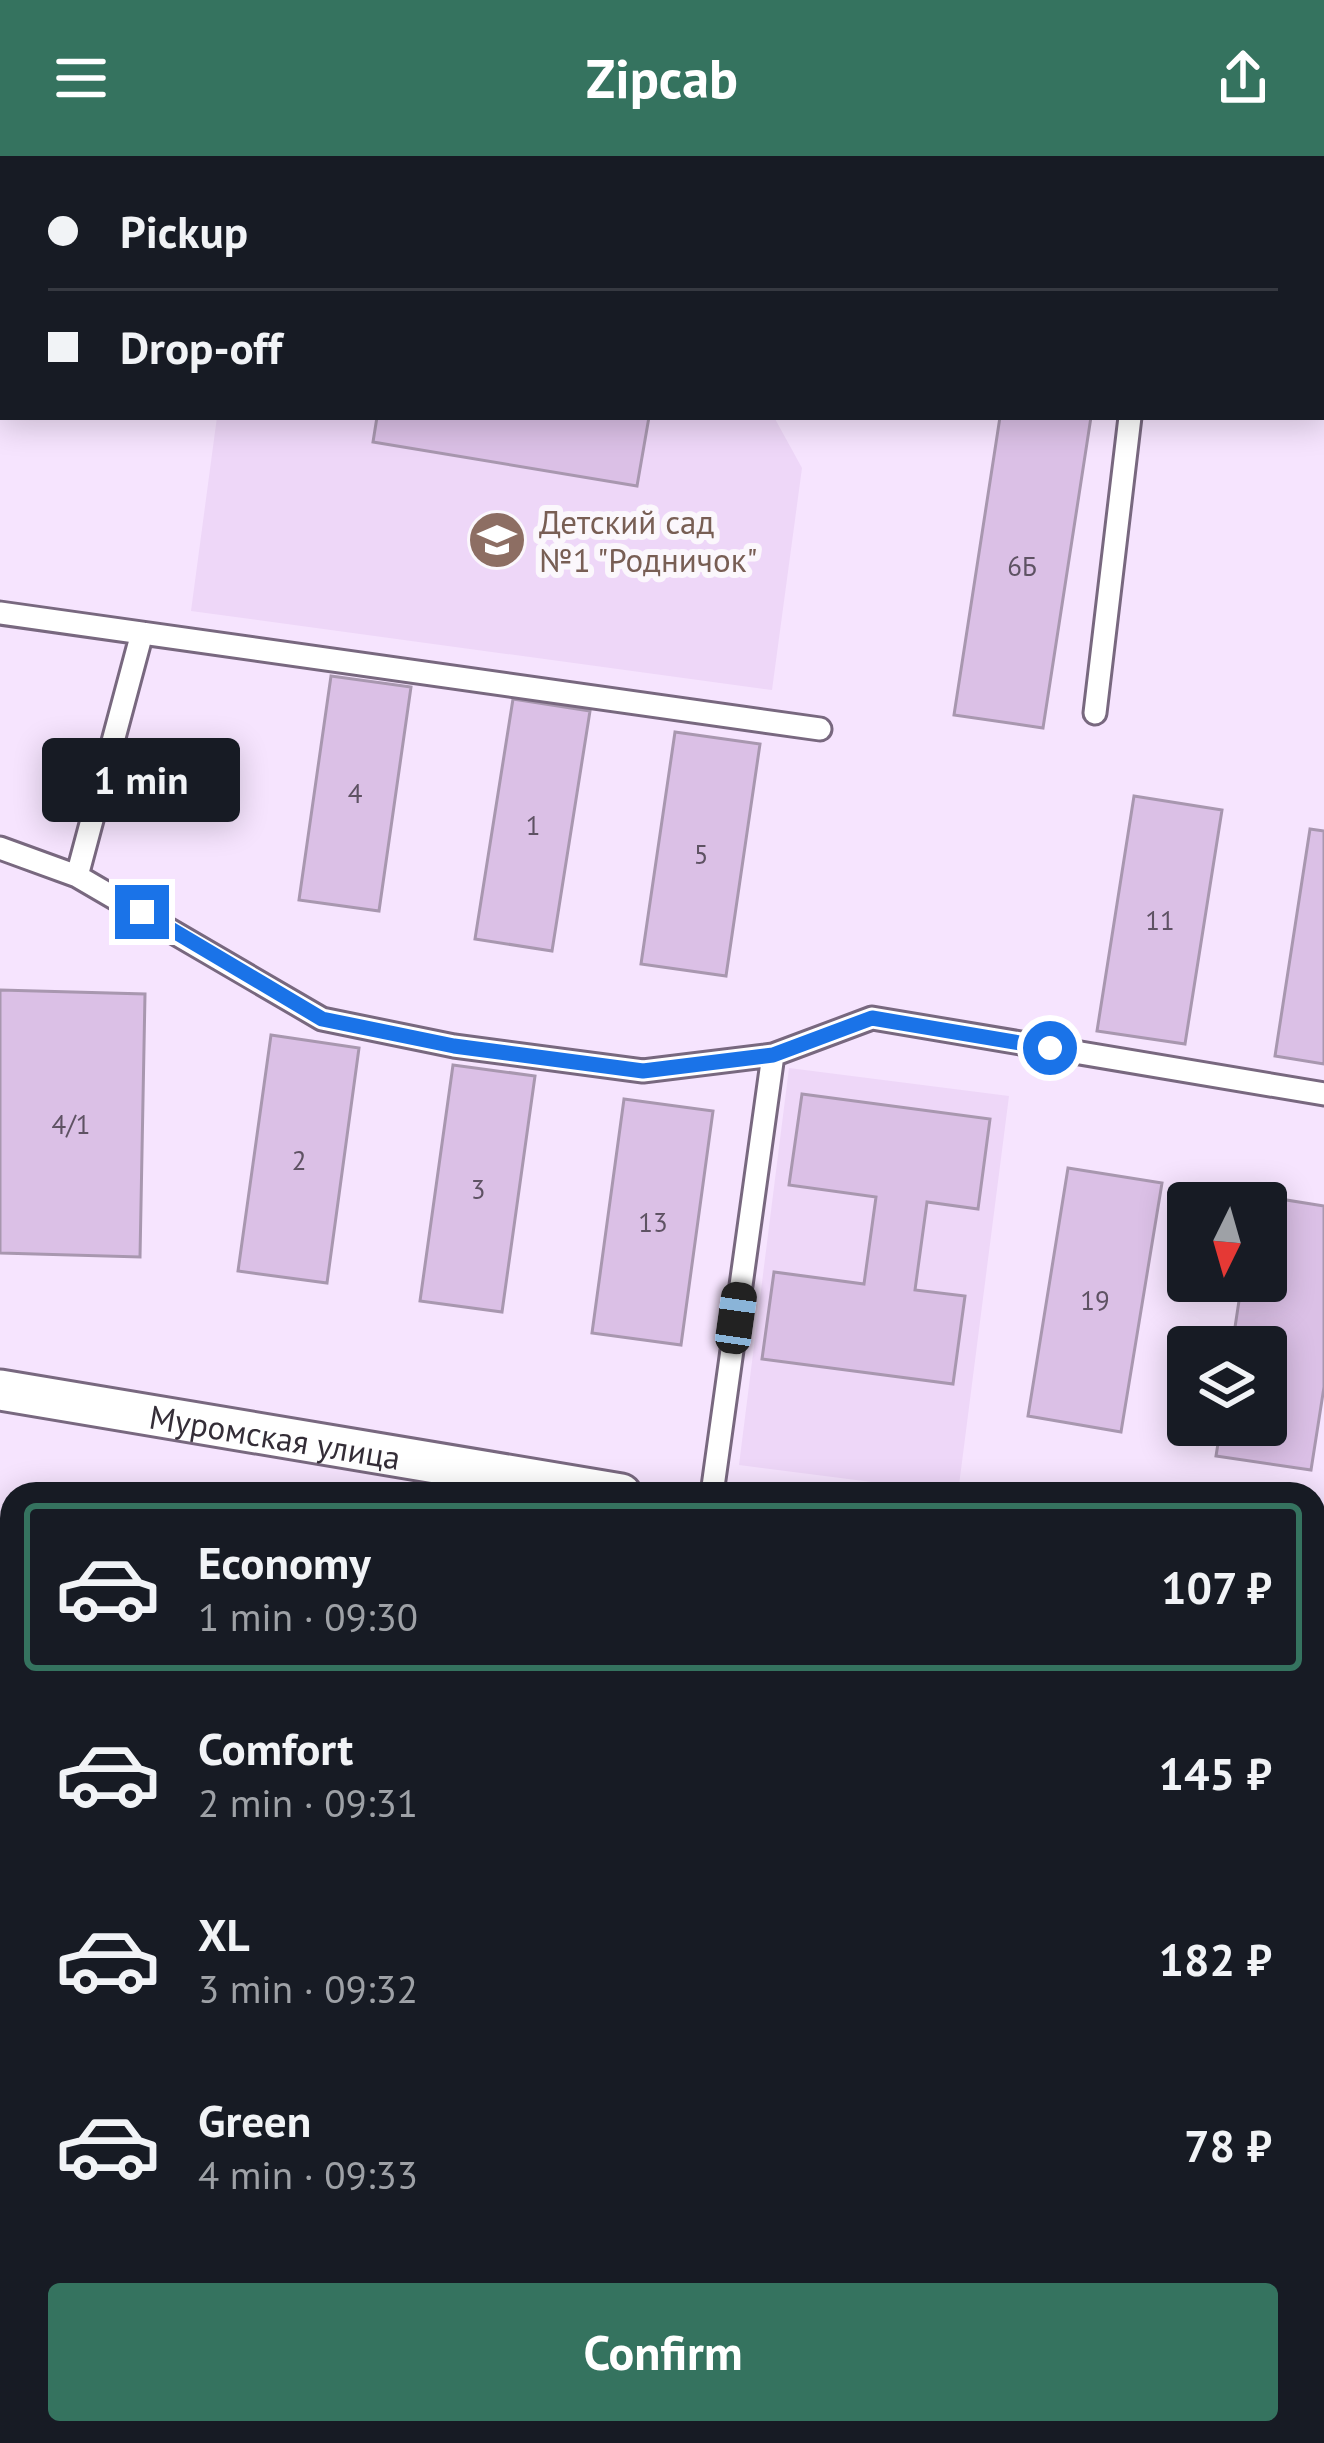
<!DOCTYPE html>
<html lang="en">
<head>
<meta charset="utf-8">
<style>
  :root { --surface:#171b24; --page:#20242c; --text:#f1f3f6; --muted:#9ea1a6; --line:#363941; --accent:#35735f }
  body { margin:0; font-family:"PT Sans",sans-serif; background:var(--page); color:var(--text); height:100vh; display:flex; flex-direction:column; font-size:45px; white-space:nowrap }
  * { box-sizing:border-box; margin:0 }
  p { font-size:39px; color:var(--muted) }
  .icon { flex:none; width:66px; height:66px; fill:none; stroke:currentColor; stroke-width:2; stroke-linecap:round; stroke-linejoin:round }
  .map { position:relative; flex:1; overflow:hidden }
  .side { position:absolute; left:0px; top:1326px; width:1326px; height:963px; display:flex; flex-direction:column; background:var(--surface); border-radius:36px 36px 0 0; box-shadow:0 6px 30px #0003 }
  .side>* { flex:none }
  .banner { position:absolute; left:0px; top:0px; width:1326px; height:264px; box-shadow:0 6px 30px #0003; display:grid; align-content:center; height:264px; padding:0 48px; background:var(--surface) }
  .needle { width:78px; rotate:185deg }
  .fabs { position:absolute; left:1167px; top:1026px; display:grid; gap:24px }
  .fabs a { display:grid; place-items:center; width:120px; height:120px; border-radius:12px; background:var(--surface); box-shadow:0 6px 30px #0003; font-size:60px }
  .end { position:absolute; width:54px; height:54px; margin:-27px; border:15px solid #1a73e8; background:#fff; box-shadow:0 0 0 6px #fff }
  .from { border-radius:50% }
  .bubble { position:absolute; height:84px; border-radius:12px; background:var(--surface); box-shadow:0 6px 30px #0003; font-size:39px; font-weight:700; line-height:84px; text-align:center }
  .car { position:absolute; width:36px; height:72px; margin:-36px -18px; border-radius:15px; box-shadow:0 0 9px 3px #0007; background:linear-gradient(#222 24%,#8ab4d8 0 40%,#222 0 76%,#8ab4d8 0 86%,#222 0) }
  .banner b { display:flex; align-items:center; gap:42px; height:114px; font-size:45px }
  .banner b+b { border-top:3px solid var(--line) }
  .banner i { width:30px; height:30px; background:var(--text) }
  ul { padding:21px 0 0; list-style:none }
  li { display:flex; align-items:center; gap:36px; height:168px; margin:0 24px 18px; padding:0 24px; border:6px solid transparent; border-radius:12px }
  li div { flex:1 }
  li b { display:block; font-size:45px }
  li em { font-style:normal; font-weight:700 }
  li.selected { border-color:var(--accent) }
  li>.icon { width:108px; height:108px; stroke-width:1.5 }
  .action { display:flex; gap:24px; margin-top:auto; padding:24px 48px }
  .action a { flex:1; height:138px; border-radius:12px; background:var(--accent); color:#fff; font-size:48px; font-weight:700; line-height:138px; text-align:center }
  header { display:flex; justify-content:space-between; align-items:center; height:156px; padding:0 48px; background:var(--accent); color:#fff; font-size:54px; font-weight:700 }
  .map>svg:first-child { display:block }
  .built { fill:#eed7f8 }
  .forest { fill:#aebc91 }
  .building { fill:#dbc0e6; stroke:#a897af; stroke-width:3 }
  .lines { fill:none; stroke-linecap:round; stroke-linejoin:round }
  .lane-casing { stroke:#78687f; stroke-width:27 }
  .street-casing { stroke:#78687f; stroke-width:45 }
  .lane { stroke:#fff; stroke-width:21 }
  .street { stroke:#fff; stroke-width:39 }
  .rail-casing { stroke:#6d6371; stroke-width:14 }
  .rail { stroke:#fbf7fc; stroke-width:9; stroke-dasharray:27; stroke-linecap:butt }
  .route { stroke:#1a73e8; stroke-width:15 }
  .labels { text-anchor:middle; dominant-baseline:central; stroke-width:12; stroke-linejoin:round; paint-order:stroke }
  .number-label { font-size:27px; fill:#5e5263 }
  .education-label { font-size:33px; fill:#785e54; stroke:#fbf7fc; text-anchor:start }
  .street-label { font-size:33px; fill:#342d37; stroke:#fbf7fc }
</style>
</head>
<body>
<header><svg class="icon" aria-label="menu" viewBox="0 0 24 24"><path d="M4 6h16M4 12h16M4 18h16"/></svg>Zipcab<svg class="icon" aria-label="share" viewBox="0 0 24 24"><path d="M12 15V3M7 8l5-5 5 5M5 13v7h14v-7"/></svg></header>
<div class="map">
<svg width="1324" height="2287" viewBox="0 0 1324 2287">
  <rect width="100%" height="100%" fill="#f6e4fe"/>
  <!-- built -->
  <path class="built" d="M57 0H672L57 3Z
    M217 261H774L802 312 772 534 191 455Z
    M789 912 1009 940 958 1337 739 1309Z"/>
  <!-- forest -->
  <path class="forest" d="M0 1418H12V1844L0 1842Z
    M1314 1620 1324 1622V2018L1314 2016Z"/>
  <!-- building -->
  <path class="building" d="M249 0H306L305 3Z
    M747 0H839L747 3Z
    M1040 0H1131L1039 3Z
    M377 261H649L637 330 373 286Z
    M1000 261H1091L1043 572 954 559Z
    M331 520 411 531 379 755 299 744Z
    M513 543 590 555 552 795 475 783Z
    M675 576 760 588 726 820 641 808Z
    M1134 640 1222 654 1185 888 1097 875Z
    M1310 673 1324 675V908L1275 900Z
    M0 834 145 838 140 1101 0 1097Z
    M271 879 359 892 327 1127 238 1115Z
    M453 909 535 920 502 1156 420 1145Z
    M802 938 990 963 978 1053 927 1046 915 1134 965 1140 953 1228 762 1203 774 1116 864 1128 876 1041 789 1029Z
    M624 943 713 955 681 1189 592 1177Z
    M1068 1012 1162 1027 1121 1276 1028 1260Z
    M1255 1039 1324 1050V1231L1311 1314 1216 1300 1221 1269H1266V1191H1232L1242 1125H1266V1047H1254Z"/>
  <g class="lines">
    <defs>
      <path id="lane" d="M866 3 867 0
        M1161 3V0
        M0 457 820 573
        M1095 557 1130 261
        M0 692 77 720 322 863 454 890 643 915 773 899 712 1338
        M77 720 142 477
        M773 899 872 862 1324 938"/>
      <g id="street">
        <path id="s1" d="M0 1234 621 1338"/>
        <path d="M1314 1570 1324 1574"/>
      </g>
    </defs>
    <!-- lane casing -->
    <use href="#lane" class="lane-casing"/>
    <!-- street casing -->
    <use href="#street" class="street-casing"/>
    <!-- lane -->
    <use href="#lane" class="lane"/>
    <!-- street -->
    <use href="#street" class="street"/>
    <defs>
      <path id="rail" d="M0 2012 12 2014
        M0 2071 12 2072
        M0 2103 12 2105
        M1314 2193 1324 2194
        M1314 2258 1324 2259
        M1236 2277 1308 2287"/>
    </defs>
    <!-- rail casing -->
    <use href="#rail" class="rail-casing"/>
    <!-- rail -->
    <use href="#rail" class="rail"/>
  </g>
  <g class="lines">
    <!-- route -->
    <path class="route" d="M142 756 322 863 454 890 643 915 773 899 872 862 1050 892"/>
  </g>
  <!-- icons -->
  <defs>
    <symbol id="school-disc" viewBox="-11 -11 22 22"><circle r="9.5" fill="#8d6e63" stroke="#fbf7fc"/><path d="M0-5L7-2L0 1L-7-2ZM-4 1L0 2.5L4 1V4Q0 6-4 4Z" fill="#fff"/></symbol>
  </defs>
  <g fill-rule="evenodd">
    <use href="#school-disc" x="464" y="351" width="66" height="66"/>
  </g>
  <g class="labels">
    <!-- number labels -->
    <g class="number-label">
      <text x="1022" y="410">6Б</text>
      <text x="355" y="637">4</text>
      <text x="533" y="669">1</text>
      <text x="701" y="698">5</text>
      <text x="1160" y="764">11</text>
      <text x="71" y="968">4/1</text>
      <text x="299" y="1004">2</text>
      <text x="478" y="1033">3</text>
      <text x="653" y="1066">13</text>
      <text x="1095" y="1144">19</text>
    </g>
    <!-- education labels -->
    <g class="education-label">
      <text x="539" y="365">Детский сад<tspan x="539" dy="38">№1 "Родничок"</tspan></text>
    </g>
    <!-- street labels -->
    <g class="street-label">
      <text stroke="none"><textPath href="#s1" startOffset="279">Муромская улица</textPath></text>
    </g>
  </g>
</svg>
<div class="fabs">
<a><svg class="needle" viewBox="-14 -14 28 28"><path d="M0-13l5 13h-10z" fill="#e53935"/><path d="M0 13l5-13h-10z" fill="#9ea1a6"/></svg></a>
<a><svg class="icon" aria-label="layers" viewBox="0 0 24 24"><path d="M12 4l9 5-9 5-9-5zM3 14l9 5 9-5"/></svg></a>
</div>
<i class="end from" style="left:1050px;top:892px"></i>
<i class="end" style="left:142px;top:756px"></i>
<div class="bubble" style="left:42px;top:582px;width:198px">1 min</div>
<i class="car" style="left:736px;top:1162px;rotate:8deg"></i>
<div class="banner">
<b><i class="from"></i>Pickup</b>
<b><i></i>Drop-off</b>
</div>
<section class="side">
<ul>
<li class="selected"><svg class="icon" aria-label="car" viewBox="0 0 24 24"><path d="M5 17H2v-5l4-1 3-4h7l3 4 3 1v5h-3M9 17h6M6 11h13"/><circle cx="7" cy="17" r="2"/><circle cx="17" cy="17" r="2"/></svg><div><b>Economy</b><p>1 min · 09:30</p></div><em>107 ₽</em></li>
<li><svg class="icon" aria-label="car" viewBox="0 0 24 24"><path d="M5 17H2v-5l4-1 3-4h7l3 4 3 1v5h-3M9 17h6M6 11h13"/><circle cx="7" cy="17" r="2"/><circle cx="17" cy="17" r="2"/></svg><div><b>Comfort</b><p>2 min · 09:31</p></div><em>145 ₽</em></li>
<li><svg class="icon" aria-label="car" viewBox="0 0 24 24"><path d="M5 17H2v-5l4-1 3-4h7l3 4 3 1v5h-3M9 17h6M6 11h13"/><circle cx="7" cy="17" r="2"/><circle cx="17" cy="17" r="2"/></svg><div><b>XL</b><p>3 min · 09:32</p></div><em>182 ₽</em></li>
<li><svg class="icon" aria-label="car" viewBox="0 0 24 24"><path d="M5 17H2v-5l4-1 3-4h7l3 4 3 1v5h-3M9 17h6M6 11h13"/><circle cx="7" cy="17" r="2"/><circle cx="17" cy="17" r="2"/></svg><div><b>Green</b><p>4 min · 09:33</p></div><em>78 ₽</em></li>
</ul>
<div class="action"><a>Confirm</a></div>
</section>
</div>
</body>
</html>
